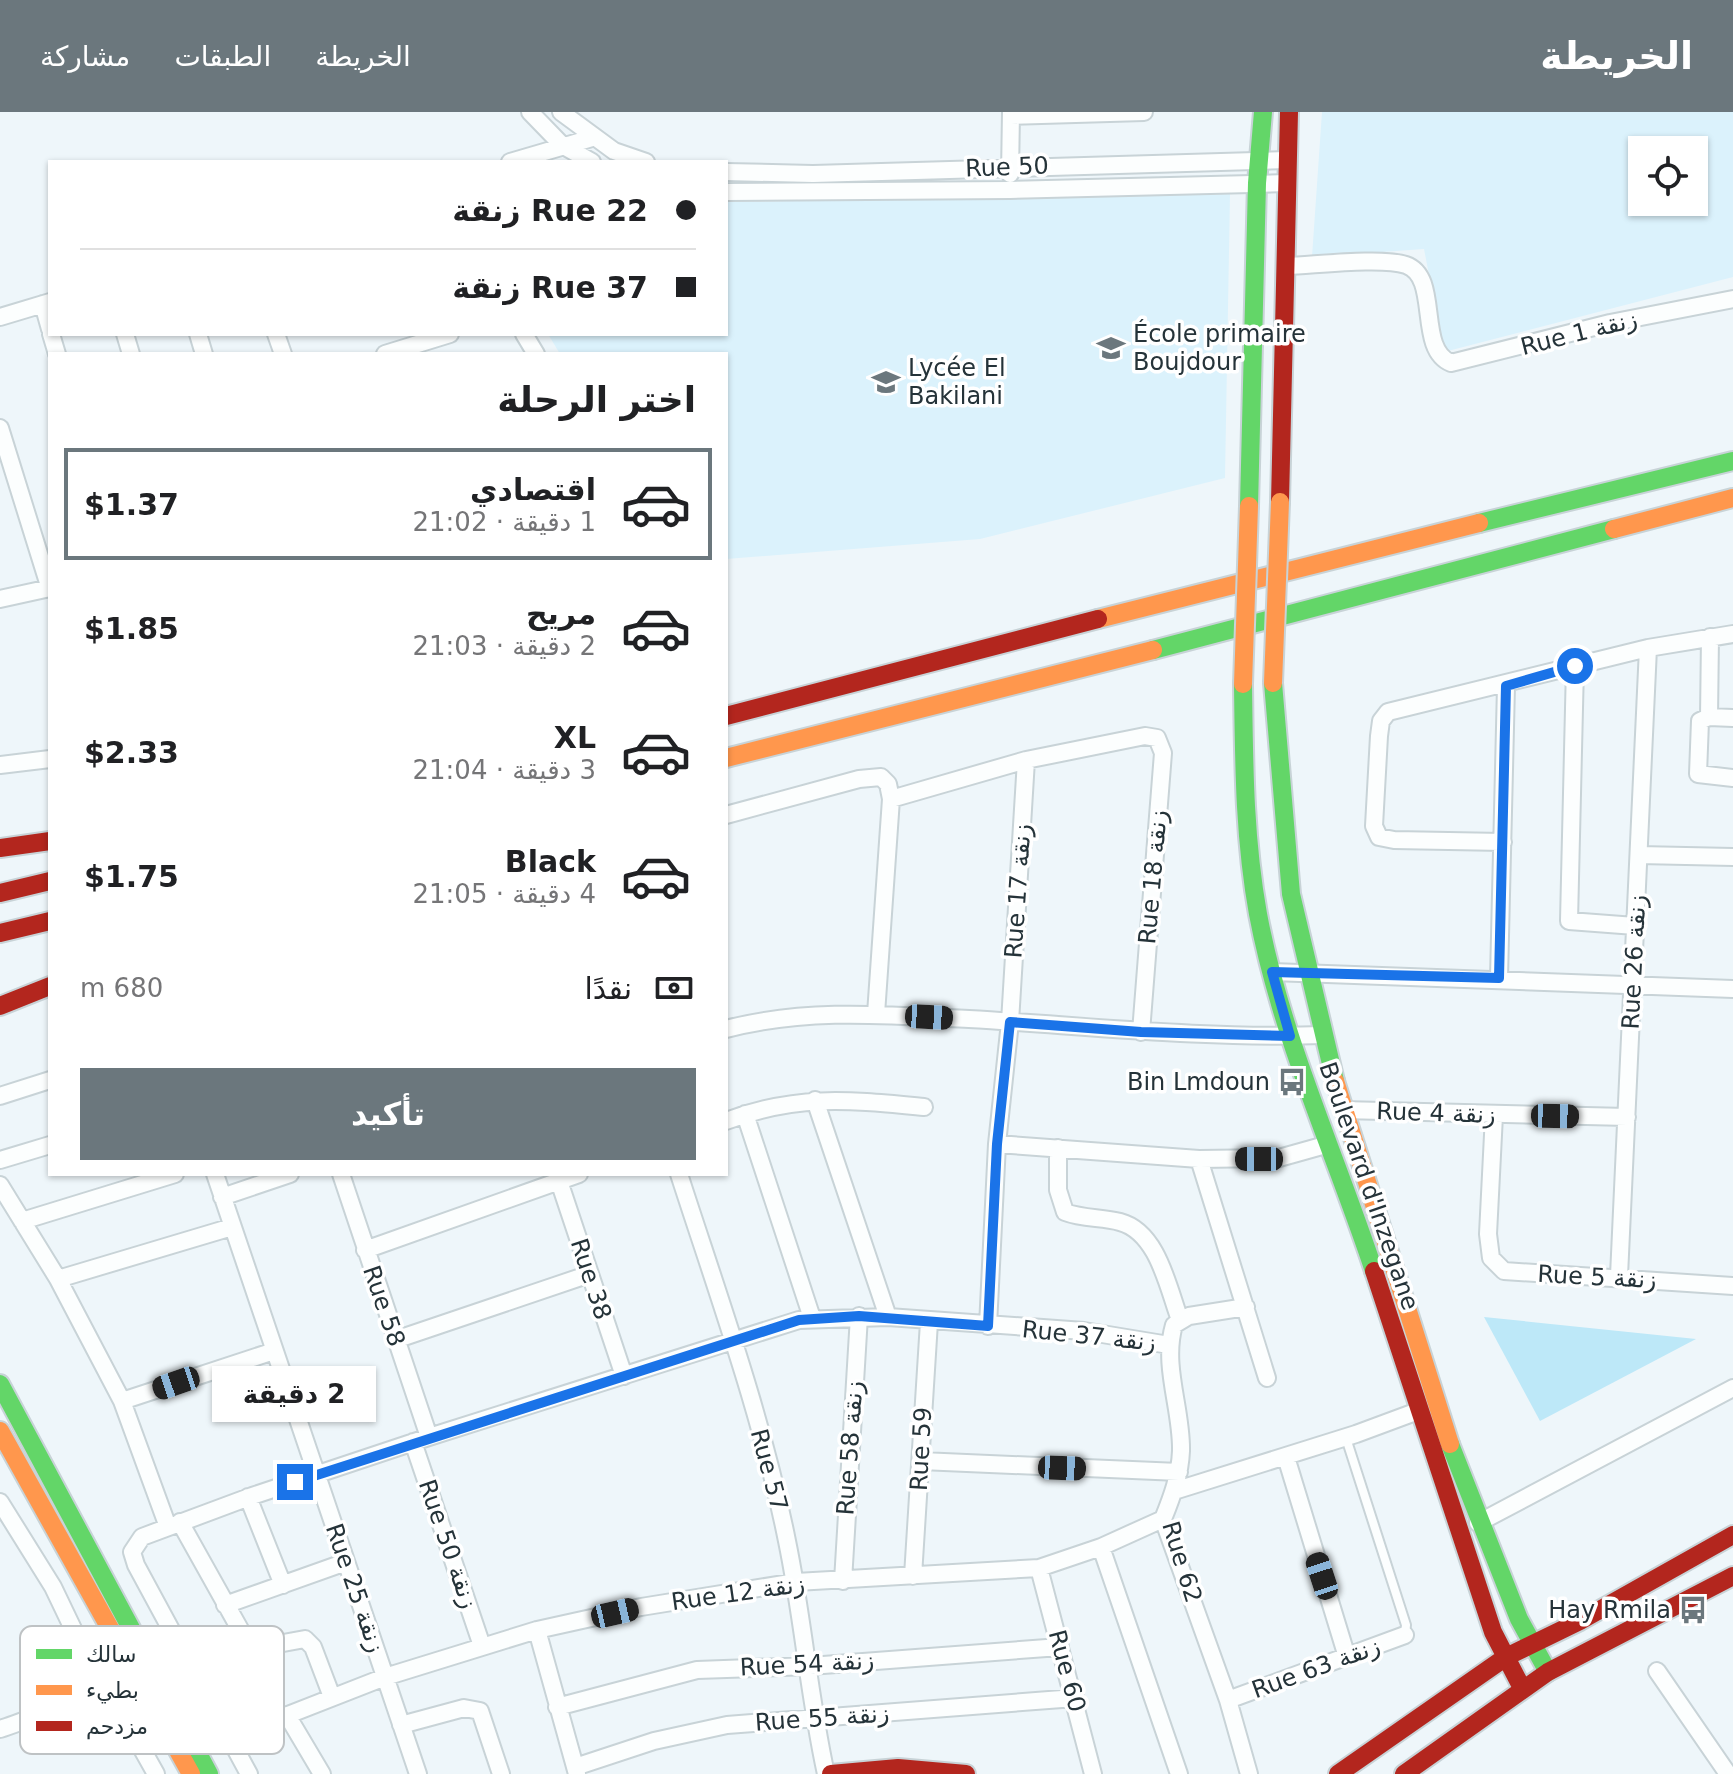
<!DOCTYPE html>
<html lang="ar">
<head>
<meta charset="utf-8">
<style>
  :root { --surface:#fff; --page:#f6f6f6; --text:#202124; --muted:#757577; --line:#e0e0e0; --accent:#6b777d }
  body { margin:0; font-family:"DejaVu Sans",Vazirmatn,sans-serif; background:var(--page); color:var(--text); direction:rtl; height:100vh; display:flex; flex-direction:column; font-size:30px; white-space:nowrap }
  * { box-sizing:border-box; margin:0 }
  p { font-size:26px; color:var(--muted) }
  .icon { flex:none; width:44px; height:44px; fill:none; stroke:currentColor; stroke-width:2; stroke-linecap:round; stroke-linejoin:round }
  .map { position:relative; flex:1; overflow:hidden; direction:ltr }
  .panel { position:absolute; left:48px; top:240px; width:680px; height:824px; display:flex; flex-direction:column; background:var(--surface); border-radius:0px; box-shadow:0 2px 6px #0004; direction:rtl }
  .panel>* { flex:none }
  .hud { position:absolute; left:48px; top:48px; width:680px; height:176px; border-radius:0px; box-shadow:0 2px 6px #0004; direction:rtl; display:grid; align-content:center; height:176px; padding:0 32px; background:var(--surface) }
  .controls { position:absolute; left:1628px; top:24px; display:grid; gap:16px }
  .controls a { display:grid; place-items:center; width:80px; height:80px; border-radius:0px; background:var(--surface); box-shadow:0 2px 6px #0004; font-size:40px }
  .end { position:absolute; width:36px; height:36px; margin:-18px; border:10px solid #1a73e8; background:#fff; box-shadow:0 0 0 4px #fff }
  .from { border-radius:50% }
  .bubble { position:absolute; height:56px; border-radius:0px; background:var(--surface); box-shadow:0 2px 6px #0004; font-size:26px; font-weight:700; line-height:56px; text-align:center; direction:rtl }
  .car { position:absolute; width:24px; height:48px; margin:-24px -12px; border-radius:10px; box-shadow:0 0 6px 2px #0007; background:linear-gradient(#222 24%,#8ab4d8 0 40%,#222 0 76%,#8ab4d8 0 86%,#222 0) }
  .hud b { display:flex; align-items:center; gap:28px; height:76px; font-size:30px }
  .hud b+b { border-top:2px solid var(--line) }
  .hud i { width:20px; height:20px; background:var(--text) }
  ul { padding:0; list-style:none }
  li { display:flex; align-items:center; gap:24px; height:112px; margin:0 16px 12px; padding:0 16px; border:4px solid transparent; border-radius:0px }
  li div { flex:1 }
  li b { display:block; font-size:30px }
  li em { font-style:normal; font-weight:700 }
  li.active { border-color:var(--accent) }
  li>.icon { width:72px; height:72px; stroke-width:1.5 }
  h2 { padding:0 32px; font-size:36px; line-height:96px }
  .pay { display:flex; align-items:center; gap:20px; height:88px; padding:0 32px; font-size:30px }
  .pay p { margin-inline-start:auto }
  .button { display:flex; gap:16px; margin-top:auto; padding:16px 32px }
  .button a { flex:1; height:92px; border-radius:0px; background:var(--accent); color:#fff; font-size:32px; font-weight:700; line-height:92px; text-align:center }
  header { display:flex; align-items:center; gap:48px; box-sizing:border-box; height:112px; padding:0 40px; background:var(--accent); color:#fff }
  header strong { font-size:38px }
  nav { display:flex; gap:44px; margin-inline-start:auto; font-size:28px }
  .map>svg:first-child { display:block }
  .built { fill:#dbf2fc; fill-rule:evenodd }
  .green { fill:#bde8f8 }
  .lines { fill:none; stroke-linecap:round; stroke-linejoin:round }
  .lane-casing { stroke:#c8d3d7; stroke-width:12 }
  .street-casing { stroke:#c8d3d7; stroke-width:20 }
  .fast-casing { stroke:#c8d3d7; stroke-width:22 }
  .slow-casing { stroke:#c8d3d7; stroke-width:22 }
  .jam-casing { stroke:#c8d3d7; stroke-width:22 }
  .lane { stroke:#fcfefe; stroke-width:8 }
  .street { stroke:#fcfefe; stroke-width:16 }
  .fast { stroke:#63d668; stroke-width:18 }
  .slow { stroke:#ff974d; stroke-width:18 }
  .jam { stroke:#b3261e; stroke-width:18 }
  .slow-bridge-casing { stroke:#c8d3d7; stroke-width:22; stroke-linecap:butt }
  .slow-bridge { stroke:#ff974d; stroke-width:18 }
  .route { stroke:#1a73e8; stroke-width:10 }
  .labels { text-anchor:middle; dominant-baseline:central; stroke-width:7; stroke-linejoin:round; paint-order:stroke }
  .street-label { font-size:24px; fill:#253339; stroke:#fff }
  .poi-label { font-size:24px; fill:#253339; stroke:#fff; text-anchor:start }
  .key { fill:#fff; stroke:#bec2c4; stroke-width:2 }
  .key-label { font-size:22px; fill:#253339 }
</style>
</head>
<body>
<header>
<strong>الخريطة</strong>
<nav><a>الخريطة</a><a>الطبقات</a><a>مشاركة</a></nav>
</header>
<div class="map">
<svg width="1733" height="1662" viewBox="0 0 1733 1662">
  <rect width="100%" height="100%" fill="#eef6fa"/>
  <!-- built -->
  <path class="built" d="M1322 0H1733V165L1444 240 1424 137 1312 145ZM1642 38H1694V90H1642Z
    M1230 82 1225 366 980 427 726 447V242H560L548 222H726V90Z"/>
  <!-- green -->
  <path class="green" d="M1484 1205 1696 1227 1540 1309Z"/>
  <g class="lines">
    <defs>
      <path id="lane" d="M1346 1326 1406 1513 1405 1523"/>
      <path id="street" d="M530 0 562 33 592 50
        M561 0 614 39 646 50
        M1011 4 1144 0
        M510 50 592 26
        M726 60 813 62 1288 48
        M1010 62 1011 0
        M726 80 1010 78 1287 71
        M1287 154C1316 153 1382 145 1406 153 1441 165 1416 237 1451 251L1610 211 1733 187
        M43 192 50 217
        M0 205 50 190
        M51 222 57 242
        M125 222 131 242
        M198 222 204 242
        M276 222 283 242
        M524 222 536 242
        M385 242 450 222
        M0 316 50 477
        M0 487 50 476
        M1710 525 1709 605 1733 606
        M1575 554 1569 809 1635 814
        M1709 605 1700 609 1698 662 1733 666
        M0 653 50 647
        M891 687 1026 648 1145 624 1157 626 1163 641 1141 920
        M726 703 859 667 881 665 888 672 891 687 876 902
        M1503 730 1394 728 1379 725 1374 714 1379 624 1381 609 1388 600 1648 536 1733 522
        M1639 743 1733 745
        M1272 860 1733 877
        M1499 866 1506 574
        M726 917C806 896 887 903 969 907 1087 914 1205 927 1323 923
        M0 984 50 968
        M815 988 888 1205
        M1342 998 1627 1005
        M745 1002 812 1206
        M1494 1003 1488 1122 1491 1146 1504 1159 1733 1174
        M726 1009C798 982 849 988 924 995
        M997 1032 1199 1047 1279 1046 1329 1032
        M1058 1036V1078L1065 1100C1083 1107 1102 1105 1120 1110 1158 1120 1168 1176 1180 1208
        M1199 1047 1267 1266
        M0 1048 50 1033
        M215 1062 418 1662
        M341 1062 429 1325
        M679 1062C718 1183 762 1304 787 1429 803 1506 809 1585 826 1662
        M559 1069 624 1264
        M0 1073 58 1167 122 1289 168 1415
        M222 1085 290 1062
        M22 1109 175 1062
        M365 1138 579 1062
        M1619 1164 1648 536
        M58 1167 232 1115
        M1246 1195 1189 1204 1174 1213C1162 1254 1182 1297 1181 1339 1180 1363 1172 1385 1163 1407L1228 1588 1249 1662
        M988 1214 997 1032 1010 910 1026 648
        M395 1228 590 1162
        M122 1289 274 1239
        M413 1330 482 1534
        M1286 1345 1347 1545
        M921 1349 1179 1360
        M1174 1379 1356 1322 1418 1299
        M248 1385 283 1473
        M0 1390 53 1475 108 1590
        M180 1410 251 1537 305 1527 313 1535 332 1585
        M1478 1411 1733 1276
        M1101 1435 1179 1662
        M1039 1456 1093 1662
        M913 1464 929 1210
        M843 1469 859 1204
        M225 1493 346 1450
        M537 1518 577 1662
        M1657 1559 1728 1662
        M1228 1588 1405 1523
        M557 1595 697 1558 810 1554 1060 1535
        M287 1603 322 1662
        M401 1613 464 1596 480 1599 501 1662
        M0 1617C29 1608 93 1578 119 1596L156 1662
        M229 1626 385 1565 537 1518 641 1495 796 1470 1039 1456 1101 1435 1163 1407
        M575 1655 654 1629 727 1613 1075 1586
        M249 1662 136 1453 132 1440 142 1425 252 1384 429 1325 799 1208 888 1205 1084 1219 1169 1233"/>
      <path id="fast" d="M1249 394 1257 71 1263 0
        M1479 411 1733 349
        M1153 538 1614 417
        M1273 571 1291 782 1335 969
        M1243 572C1244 649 1244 725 1258 802 1281 925 1335 1041 1374 1159
        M0 1272 209 1662
        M1450 1332 1519 1507 1548 1560"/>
      <path id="slow" d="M1614 417 1733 386
        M1098 507 1479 411
        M726 646 1153 538
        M1335 969 1450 1332
        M0 1319 191 1662"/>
      <path id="jam" d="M1280 390 1289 0
        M726 604 1098 507
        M0 736 50 729
        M0 781 50 769
        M0 821 50 809
        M0 894 50 874
        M1374 1159 1493 1520 1522 1576
        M831 1662 898 1656 966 1662
        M1338 1662 1506 1545 1580 1509 1733 1423
        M1404 1662 1548 1560 1733 1464"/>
    </defs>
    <!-- lane casing -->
    <use href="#lane" class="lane-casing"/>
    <!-- street casing -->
    <use href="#street" class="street-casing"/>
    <!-- fast casing -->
    <use href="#fast" class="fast-casing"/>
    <!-- slow casing -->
    <use href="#slow" class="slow-casing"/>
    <!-- jam casing -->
    <use href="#jam" class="jam-casing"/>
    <!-- lane -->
    <use href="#lane" class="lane"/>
    <!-- street -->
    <use href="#street" class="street"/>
    <!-- fast -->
    <use href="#fast" class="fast"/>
    <!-- slow -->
    <use href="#slow" class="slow"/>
    <!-- jam -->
    <use href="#jam" class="jam"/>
    <defs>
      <path id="slow-bridge" d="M1273 571 1280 390
        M1243 572 1249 394"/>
    </defs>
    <!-- slow-bridge casing -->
    <use href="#slow-bridge" class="slow-bridge-casing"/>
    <!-- slow-bridge -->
    <use href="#slow-bridge" class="slow-bridge"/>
  </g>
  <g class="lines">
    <!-- route -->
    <path class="route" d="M295 1370 799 1208 859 1204 988 1214 997 1032 1010 910 1141 920 1290 924 1272 860 1499 866 1506 574 1575 554"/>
  </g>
  <!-- icons -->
  <defs>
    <symbol id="school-bare" viewBox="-9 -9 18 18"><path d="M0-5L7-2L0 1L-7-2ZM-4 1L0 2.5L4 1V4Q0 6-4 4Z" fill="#6b777d" stroke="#fff" stroke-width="2.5" paint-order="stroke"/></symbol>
    <symbol id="bus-bare" viewBox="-9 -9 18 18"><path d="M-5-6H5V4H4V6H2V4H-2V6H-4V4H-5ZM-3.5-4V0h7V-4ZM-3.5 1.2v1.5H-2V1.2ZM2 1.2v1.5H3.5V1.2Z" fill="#6b777d" stroke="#fff" stroke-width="2.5" paint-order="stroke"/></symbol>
  </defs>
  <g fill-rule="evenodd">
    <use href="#school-bare" x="1091" y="216" width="40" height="40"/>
    <use href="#school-bare" x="866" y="250" width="40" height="40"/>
    <use href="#bus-bare" x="1272" y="950" width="40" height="40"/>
    <use href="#bus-bare" x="1673" y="1478" width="40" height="40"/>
  </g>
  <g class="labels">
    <!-- street labels -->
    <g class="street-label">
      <text transform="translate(1007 55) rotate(-2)">Rue 50</text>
      <text transform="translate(1579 221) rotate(-14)">Rue 1 زنقة</text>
      <text transform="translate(1153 765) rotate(-85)">Rue 18 زنقة</text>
      <text transform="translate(1018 779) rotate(-86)">Rue 17 زنقة</text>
      <text transform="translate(1634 850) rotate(-87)">Rue 26 زنقة</text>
      <text transform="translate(1436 1001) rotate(2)">Rue 4 زنقة</text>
      <text transform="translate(1369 1074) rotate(71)">Boulevard d'Inzegane</text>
      <text transform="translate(1597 1165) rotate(3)">Rue 5 زنقة</text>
      <text transform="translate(591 1167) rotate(72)">Rue 38</text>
      <text transform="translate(384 1194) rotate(71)">Rue 58</text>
      <text transform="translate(1089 1224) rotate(6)">Rue 37 زنقة</text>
      <text transform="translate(850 1336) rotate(-86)">Rue 58 زنقة</text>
      <text transform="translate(921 1337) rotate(-87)">Rue 59</text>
      <text transform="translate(769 1358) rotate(75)">Rue 57</text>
      <text transform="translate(448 1432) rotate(71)">Rue 50 زنقة</text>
      <text transform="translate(1182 1450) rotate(73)">Rue 62</text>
      <text transform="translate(355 1476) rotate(71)">Rue 25 زنقة</text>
      <text transform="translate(738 1481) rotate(-8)">Rue 12 زنقة</text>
      <text transform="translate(807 1552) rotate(-3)">Rue 54 زنقة</text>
      <text transform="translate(1316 1556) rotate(-20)">Rue 63 زنقة</text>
      <text transform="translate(1067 1559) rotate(75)">Rue 60</text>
      <text transform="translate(822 1606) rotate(-4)">Rue 55 زنقة</text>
    </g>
    <!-- poi labels -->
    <g class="poi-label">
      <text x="1133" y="222">École primaire<tspan x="1133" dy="28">Boujdour</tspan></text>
      <text x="908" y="256">Lycée El<tspan x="908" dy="28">Bakilani</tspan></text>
      <text x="1270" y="970" text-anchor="end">Bin Lmdoun</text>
      <text x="1671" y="1498" text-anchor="end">Hay Rmila</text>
    </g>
  </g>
  <!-- legend -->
  <rect x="20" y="1514" width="264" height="128" rx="12" class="key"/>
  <rect x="36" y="1537" width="36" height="10" fill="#63d668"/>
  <rect x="36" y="1573" width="36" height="10" fill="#ff974d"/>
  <rect x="36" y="1609" width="36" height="10" fill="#b3261e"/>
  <g class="key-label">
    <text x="86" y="1550">سالك</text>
    <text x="86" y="1586">بطيء</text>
    <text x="86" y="1622">مزدحم</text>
  </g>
</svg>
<div class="controls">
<a><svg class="icon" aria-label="locate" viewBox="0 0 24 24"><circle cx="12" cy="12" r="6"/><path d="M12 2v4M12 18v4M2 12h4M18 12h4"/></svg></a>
</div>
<i class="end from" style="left:1575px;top:554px"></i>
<i class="end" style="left:295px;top:1370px"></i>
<div class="bubble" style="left:212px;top:1254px;width:164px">2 دقيقة</div>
<i class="car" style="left:929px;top:905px;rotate:93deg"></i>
<i class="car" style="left:1555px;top:1004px;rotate:91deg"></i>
<i class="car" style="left:1259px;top:1047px;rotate:270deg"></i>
<i class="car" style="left:176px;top:1271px;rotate:251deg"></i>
<i class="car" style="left:1062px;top:1356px;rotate:92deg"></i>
<i class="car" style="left:1322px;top:1464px;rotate:342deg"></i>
<i class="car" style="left:615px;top:1501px;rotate:77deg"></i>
<div class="hud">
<b><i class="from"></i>Rue 22 زنقة</b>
<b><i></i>Rue 37 زنقة</b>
</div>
<section class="panel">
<h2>اختر الرحلة</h2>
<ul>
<li class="active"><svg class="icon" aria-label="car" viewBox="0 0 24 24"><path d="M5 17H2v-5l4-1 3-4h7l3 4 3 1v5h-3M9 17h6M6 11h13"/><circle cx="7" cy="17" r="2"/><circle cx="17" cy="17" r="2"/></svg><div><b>اقتصادي</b><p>1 دقيقة · 21:02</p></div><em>$1.37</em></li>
<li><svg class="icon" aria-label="car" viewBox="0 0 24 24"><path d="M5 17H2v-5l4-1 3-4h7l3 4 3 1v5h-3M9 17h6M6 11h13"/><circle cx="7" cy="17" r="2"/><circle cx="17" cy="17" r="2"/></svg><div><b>مريح</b><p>2 دقيقة · 21:03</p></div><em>$1.85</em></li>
<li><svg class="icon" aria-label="car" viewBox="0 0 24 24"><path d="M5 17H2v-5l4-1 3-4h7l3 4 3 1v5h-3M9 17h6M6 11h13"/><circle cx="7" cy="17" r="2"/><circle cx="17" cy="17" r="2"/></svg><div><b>XL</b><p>3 دقيقة · 21:04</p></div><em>$2.33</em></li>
<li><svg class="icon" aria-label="car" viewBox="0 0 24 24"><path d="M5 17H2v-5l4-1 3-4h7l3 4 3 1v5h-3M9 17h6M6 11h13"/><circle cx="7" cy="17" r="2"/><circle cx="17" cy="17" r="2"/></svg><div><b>Black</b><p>4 دقيقة · 21:05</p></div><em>$1.75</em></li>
</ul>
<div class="pay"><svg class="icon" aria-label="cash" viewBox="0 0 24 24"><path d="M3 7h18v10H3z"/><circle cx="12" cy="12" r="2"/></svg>نقدًا<p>680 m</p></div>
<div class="button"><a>تأكيد</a></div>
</section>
</div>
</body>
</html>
